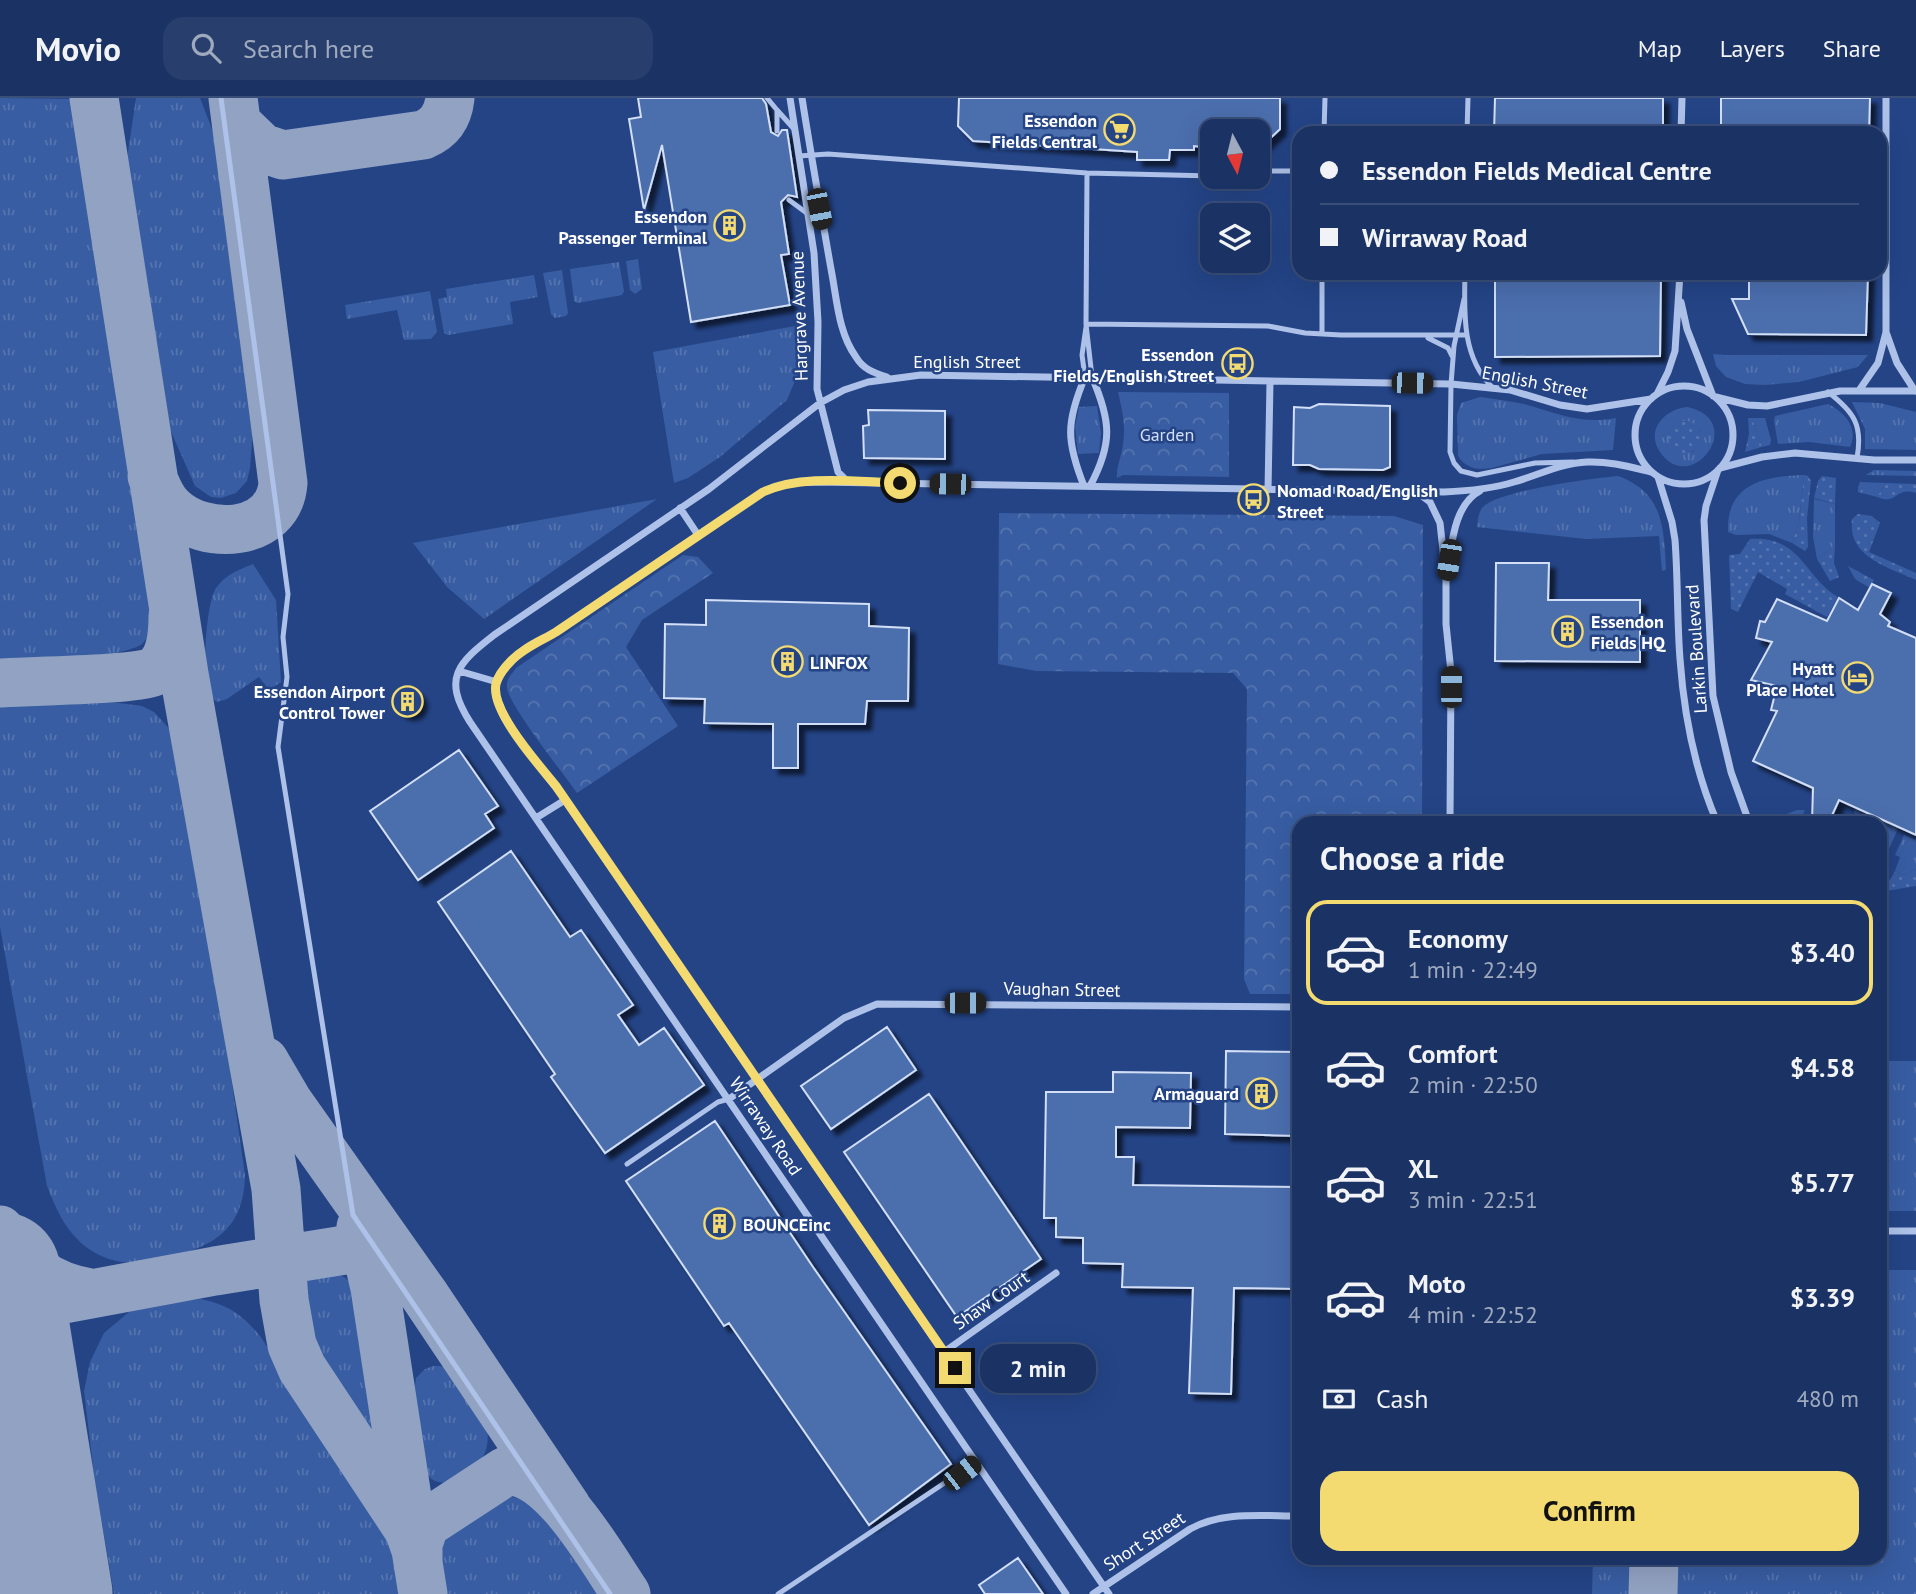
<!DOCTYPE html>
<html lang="en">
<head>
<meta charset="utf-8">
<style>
  :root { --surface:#1b3364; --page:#283f6d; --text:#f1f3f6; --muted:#a0aabf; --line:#394e78; --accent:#f3db71 }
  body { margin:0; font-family:"PT Sans",sans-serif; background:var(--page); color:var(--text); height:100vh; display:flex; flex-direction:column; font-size:26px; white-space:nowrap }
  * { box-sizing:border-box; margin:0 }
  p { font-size:23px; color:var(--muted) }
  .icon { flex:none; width:38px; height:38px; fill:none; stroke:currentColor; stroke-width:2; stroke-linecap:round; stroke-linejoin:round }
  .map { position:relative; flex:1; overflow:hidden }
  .details { position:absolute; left:1292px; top:718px; width:595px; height:749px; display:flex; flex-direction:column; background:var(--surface); border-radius:21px; box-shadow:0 7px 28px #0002,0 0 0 2px var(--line) }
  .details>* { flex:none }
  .top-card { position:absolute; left:1292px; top:28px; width:595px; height:154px; border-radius:21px; box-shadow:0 7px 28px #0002,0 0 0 2px var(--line); display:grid; align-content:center; height:154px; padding:0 28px; background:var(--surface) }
  .needle { width:46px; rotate:173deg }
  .tools { position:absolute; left:1200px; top:21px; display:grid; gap:14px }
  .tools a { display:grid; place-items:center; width:70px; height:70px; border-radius:14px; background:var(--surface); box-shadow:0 7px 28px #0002,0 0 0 2px var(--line); font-size:35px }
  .end { position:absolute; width:32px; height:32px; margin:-16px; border:9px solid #f3db71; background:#111; box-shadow:0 0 0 4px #111 }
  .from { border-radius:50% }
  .bubble { position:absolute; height:49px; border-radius:21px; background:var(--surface); box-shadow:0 7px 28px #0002,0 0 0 2px var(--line); font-size:23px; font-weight:600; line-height:49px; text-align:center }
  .car { position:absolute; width:21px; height:42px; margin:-21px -10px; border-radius:9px; box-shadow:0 0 5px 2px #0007; background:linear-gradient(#222 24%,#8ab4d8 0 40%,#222 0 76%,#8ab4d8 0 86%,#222 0) }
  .top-card b { display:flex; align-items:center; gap:24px; height:66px; font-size:26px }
  .top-card b+b { border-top:2px solid var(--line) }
  .top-card i { width:18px; height:18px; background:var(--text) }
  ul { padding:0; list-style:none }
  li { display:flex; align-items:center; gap:21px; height:105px; margin:0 14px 10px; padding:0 14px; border:4px solid transparent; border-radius:21px }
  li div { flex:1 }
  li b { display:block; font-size:26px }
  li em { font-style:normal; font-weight:600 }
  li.current { border-color:var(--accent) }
  li>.icon { width:63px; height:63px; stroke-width:1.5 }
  h2 { padding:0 28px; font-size:32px; line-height:84px }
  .pay { display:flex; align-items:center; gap:18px; height:77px; padding:0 28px; font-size:26px }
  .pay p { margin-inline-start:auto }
  .action { display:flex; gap:14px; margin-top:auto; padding:14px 28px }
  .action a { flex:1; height:80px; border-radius:21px; background:var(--accent); color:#111; font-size:28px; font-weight:600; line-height:80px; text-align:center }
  header { display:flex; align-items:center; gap:42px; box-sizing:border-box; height:98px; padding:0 35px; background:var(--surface); border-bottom:2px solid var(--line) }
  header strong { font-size:33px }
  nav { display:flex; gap:38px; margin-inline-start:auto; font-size:24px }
  .search { width:490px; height:63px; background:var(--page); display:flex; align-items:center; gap:18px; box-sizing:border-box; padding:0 24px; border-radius:21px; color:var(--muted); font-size:26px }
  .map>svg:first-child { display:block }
  .grass { fill:url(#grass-tufts); fill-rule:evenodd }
  .park { fill:url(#park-crowns) }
  .garden { fill:url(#garden-dots) }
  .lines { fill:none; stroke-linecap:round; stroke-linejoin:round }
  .taxiway { stroke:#92a2c2; stroke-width:49 }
  .runway { stroke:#92a2c2; stroke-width:121 }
  .building { fill:#4c6ead; stroke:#d2dff7; stroke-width:2; filter:url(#shadow) }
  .lane { stroke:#aec2e9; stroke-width:5 }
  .street { stroke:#aec2e9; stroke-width:7 }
  .route { stroke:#f3db71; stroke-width:9 }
  .labels { text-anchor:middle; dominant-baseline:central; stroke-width:5; stroke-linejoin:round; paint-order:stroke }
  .poi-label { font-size:18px; font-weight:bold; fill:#fff; stroke:#244486; text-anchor:end }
  .street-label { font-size:18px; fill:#fff; stroke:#244486 }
  .park-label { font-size:18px; fill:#d2dff7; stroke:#244486 }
</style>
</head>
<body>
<header>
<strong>Movio</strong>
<div class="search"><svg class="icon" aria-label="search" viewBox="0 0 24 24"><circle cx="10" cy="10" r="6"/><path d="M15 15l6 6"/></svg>Search here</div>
<nav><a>Map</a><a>Layers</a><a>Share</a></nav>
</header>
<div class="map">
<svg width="1916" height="1496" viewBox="0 0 1916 1496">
  <defs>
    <pattern id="grass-tufts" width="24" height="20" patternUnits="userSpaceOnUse" patternTransform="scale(1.75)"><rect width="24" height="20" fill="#385da2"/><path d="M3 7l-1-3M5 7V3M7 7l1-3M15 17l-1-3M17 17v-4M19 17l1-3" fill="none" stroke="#5675b0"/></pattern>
    <pattern id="park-crowns" width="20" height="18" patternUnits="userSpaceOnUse" patternTransform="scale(1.75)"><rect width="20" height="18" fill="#385da2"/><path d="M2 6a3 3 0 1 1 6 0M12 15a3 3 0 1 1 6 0" fill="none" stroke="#5675b0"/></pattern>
    <pattern id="garden-dots" width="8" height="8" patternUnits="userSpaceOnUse" patternTransform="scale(1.75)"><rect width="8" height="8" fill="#385da2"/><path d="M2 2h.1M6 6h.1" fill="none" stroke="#5675b0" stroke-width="1.8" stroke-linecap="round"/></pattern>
    <filter id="shadow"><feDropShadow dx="6" dy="6" stdDeviation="2" flood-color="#0009"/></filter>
  </defs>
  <rect width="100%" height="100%" fill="#244486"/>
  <!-- grass -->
  <path class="grass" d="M0 0 79 1 160 495C157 514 156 530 143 545 130 559 23 566 0 566Z
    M136 0H200L215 39 239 223 254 318 250 370 247 383 236 395 221 400 211 399 195 388 161 311 126 68Z
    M638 161 642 191 635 196 630 192 626 163Z
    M619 164 624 193 622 197 578 205 574 203 570 171Z
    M562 172 568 215 566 218 555 220 551 216 543 175Z
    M534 177 538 199 510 204 513 226 448 237 444 235 438 201 447 199 446 191Z
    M430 193 437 234 431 241 404 242 397 212 347 221 345 207Z
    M806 226 799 273 787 302 720 359 688 380 674 385 653 254Z
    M1713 256 1726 257H1868L1858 269 1799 284 1764 287 1745 286 1726 279 1716 268Z
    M1480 299C1495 301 1510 303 1524 306 1556 315 1582 327 1616 320L1613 352 1542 356 1492 370C1478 372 1466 371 1458 358L1457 317 1461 305Z
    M1852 304 1880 305 1916 314V352L1865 351V331Z
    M1828 306C1844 314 1859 329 1850 349L1809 344 1778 346 1774 323 1775 318Z
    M1097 308 1101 335 1099 355 1078 356 1075 329 1079 309Z
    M1687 309C1749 322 1691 400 1660 354 1645 332 1665 311 1687 309ZM1683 323H1688L1700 332 1699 347 1692 354 1677 353 1670 344 1678 325Z
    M1752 320H1765L1771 342 1770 347 1762 349Z
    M1874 372 1916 373V378L1866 377Z
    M1804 377 1799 424 1792 445 1769 436 1736 437 1728 434C1726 386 1764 378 1804 377Z
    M1618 378C1663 394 1664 429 1666 472L1662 473 1659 438 1586 441 1477 429C1478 422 1478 415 1483 409 1498 393 1593 380 1618 378Z
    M1860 384 1886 385 1877 399 1858 394V389Z
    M657 401 484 521 447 489 413 445Z
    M1814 401 1835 406V447L1817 461 1813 439Z
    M253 466 276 502 281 584 269 592 259 579 227 601 217 604C198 594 206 512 214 494 222 478 238 472 253 466Z
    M7 603H103L142 608 154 614 174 636 211 838 245 1077C244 1135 209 1151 159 1161 133 1166 115 1167 92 1153 67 1137 57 1113 47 1088L0 829V605Z
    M1880 725 1897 733 1888 753 1882 751 1880 758Z
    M1904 737 1916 742V771L1904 777 1895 773 1900 759 1895 757Z
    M1882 963H1916V1113H1882Z
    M1880 1172H1916V1496H1674V1460H1880Z
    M334 1176C345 1177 352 1184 355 1194L376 1341 317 1254 303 1181Z
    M200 1201C227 1206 243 1217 260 1238L395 1443 403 1496H114L95 1384 84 1293 90 1264 104 1235 129 1214 142 1209Z
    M433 1268H441L453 1273 487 1326C488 1337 489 1350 482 1360 472 1376 440 1397 426 1375L413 1303 416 1280 425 1271Z
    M511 1399 528 1401 544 1409 603 1496H444C439 1474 435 1455 450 1436L497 1403Z
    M1593 1460H1633L1632 1496H1592Z"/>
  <!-- park -->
  <path class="park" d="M1118 294 1229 295V379L1123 377 1117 380C1116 369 1122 357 1123 346 1126 328 1122 311 1118 294Z
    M999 415 1394 418 1423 427 1422 724H1298V896H1250L1244 881 1247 591 1233 575 1036 573 998 566Z
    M683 457 698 459 713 475 642 522 626 549 678 628 577 695C564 676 508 607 507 589 506 581 512 576 516 570Z"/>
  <!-- garden -->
  <path class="garden" d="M1748 320H1752L1762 349 1745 354 1749 336Z
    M1669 339a16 16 0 1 1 32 0a16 16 0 1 1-32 0Z
    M1804 377 1808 378 1811 383 1807 420 1808 449 1805 453 1792 445 1799 424Z
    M1822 378 1836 380 1835 406 1814 400 1818 383Z
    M1886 385 1916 386V395C1895 388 1897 408 1877 399Z
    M1858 416 1872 418 1880 425 1869 454 1916 475V482C1888 469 1847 459 1852 421Z
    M1750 441C1801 437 1804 479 1838 499L1827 519 1785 496 1787 491 1758 474 1738 514 1731 511 1729 457 1740 456Z
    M1835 447 1834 465 1839 479 1830 483 1817 461Z
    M1848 468 1874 482 1870 490 1855 481Z
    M1856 709 1899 729 1897 733 1869 720 1866 724H1856L1854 712Z
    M1797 712H1805L1799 724H1774L1773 721Z
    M1916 771V788L1880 794V777L1890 782 1895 773 1904 777Z"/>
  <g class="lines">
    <!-- taxiway -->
    <path class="taxiway" d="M94 0 184 576 276 1091 284 1202 292 1247 302 1270 409 1432 416 1452 423 1496
      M237 26 262 50 283 57 423 37C440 30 448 18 450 0
      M152 378C157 390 161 402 171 411 204 443 279 440 283 385L233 0
      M0 585C25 583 142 582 155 573 171 561 173 536 173 518
      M264 963 288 1004 425 1198 567 1410
      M361 1129 375 1190 410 1419
      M0 1132C20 1167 50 1189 90 1195
      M20 1295C23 1261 24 1218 59 1202L215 1173 351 1151 374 1155 387 1161 407 1178
      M418 1466V1446L425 1426 506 1373C553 1370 602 1461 626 1496
      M1653 1496 1654 1460"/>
    <!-- runway -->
    <path class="runway" d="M0 1174 52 1496"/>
  </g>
  <!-- building -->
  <path class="building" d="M638 0H762L766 6 771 34 778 38 782 32H787L797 99 788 97 781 104 789 156 781 157 790 207 691 224 662 47 644 112 629 21 641 19Z
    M959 0H1280V31L1258 52V33H1213V50L1194 48V52H1170L1169 62H1137V54L973 43 958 28Z
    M1495 0H1663V35H1494Z
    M1721 0H1870L1869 35H1721Z
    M1495 175H1661L1660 258 1495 259Z
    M1749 175H1868L1866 237 1748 236 1732 201H1749Z
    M1319 306 1390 308V369L1383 372 1319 371 1310 367H1293L1294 309 1310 310Z
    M868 312 945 313V361L864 360 863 328 869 327Z
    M1496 465H1549L1548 502H1640V564L1495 563Z
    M1872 486 1891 495 1880 516 1890 524 1888 528 1916 540V737L1839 702 1829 724H1812L1813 690 1753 663 1777 613 1771 612 1777 588 1751 582 1772 544 1756 540 1760 523 1765 524 1777 501 1827 523 1839 500 1858 512Z
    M706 502 869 506V528L909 530 908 603H867L865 626H798V670H773V626L704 625 705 601 664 600 665 526 706 527Z
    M395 603a13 13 0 1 1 26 0a13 13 0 1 1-26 0Z
    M459 652 498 708 485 716 494 730 418 782 370 713Z
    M511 753 570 839 581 832 633 907 618 917 639 947 664 930 704 987 605 1055 551 979 555 976 438 804Z
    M887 929 916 972 831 1031 801 988Z
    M1226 953 1298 954V1038L1225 1036Z
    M1113 974 1191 975 1190 1030 1116 1029V1059H1134L1133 1087 1298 1089V1191L1234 1190 1231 1296 1189 1295 1193 1190 1122 1189 1123 1166 1083 1165V1140L1056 1139V1120H1044L1046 994H1113Z
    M929 996 1041 1161 957 1219 844 1054Z
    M715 1023 813 1169 951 1366 869 1427 729 1225 724 1228 626 1083Z
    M1018 1460 1043 1496H985L979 1487Z"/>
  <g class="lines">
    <!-- lane -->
    <path class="lane" d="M221 0 288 496 283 539 287 579 278 649 353 1117 610 1496
      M767 0 777 12V33
      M777 12 794 31
      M1324 35 1325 0
      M1467 35 1468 0
      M799 58 828 56 1087 75 1213 78
      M1258 73H1298
      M1087 75 1086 226 1092 279
      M789 102 808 116
      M1465 175C1464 216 1462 259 1492 289
      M1464 201 1454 248 1451 286 1450 354 1454 365 1461 373 1477 377 1535 365 1573 364
      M1086 226 1268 228 1305 235 1341 237H1467
      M1322 236V175
      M1428 240 1448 250 1452 258
      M1085 279 1082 257 1086 229
      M1828 294C1854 314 1863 327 1857 360
      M627 1066 718 1004 729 1001
      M778 1496 976 1364"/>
    <!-- street -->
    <path class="street" d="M790 0 814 155 818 224 817 291 838 374 847 383
      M802 0C811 57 821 114 831 171 837 201 838 234 856 259 863 271 874 275 887 279
      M1681 35 1682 0
      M1681 204 1687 231 1713 298
      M1886 234 1897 265 1915 293
      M1635 337a49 49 0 1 1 98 0a49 49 0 1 1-98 0Z
      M1860 291 1878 265 1886 234V0
      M1657 296 1668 274 1675 253 1680 175
      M1716 299 1748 307 1767 308 1840 293H1916
      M1720 370 1762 359 1795 355 1874 362H1916
      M1718 372 1706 408 1704 422 1713 598 1731 674 1749 724
      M1658 379 1672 424 1675 442C1678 482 1677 522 1680 561 1684 617 1695 673 1717 724
      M1084 388C1066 343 1066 324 1085 279
      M1090 388C1113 345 1111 323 1092 279
      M1268 392 1270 284
      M1418 395 1430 404 1440 425 1446 480V526L1451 574 1450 724
      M680 410 698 437
      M1448 469C1452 443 1455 406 1480 393
      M459 573 497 584
      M536 720 565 702
      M729 1001 844 920 877 906 1298 909
      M1880 1133H1916
      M944 1254 1056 1175
      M1066 1496 470 624C442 580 458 565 494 537L709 391 820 305 844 292 868 284 921 277 1451 286 1510 292 1560 307 1587 311 1651 301
      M1093 1496 1190 1431C1223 1413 1262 1418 1298 1418
      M1109 1496 565 702C549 678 490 614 496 586 498 578 505 569 511 563 523 550 541 543 557 534L763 394 791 385 818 384 1444 394C1468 393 1491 391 1514 384 1539 377 1561 365 1587 364 1609 363 1630 369 1651 374"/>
  </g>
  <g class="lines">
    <!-- route -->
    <path class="route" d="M900 385C857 384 802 376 763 394L556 534C541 543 523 550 511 563 505 569 498 578 496 586 490 613 540 668 556 688L955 1270"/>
  </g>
  <!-- icons -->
  <defs>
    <symbol id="supermarket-ring" viewBox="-11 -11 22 22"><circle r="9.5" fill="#244486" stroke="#f3db71" stroke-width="1.5"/><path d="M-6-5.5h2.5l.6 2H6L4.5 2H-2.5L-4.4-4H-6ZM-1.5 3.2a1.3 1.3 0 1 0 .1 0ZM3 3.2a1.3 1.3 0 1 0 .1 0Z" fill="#f3db71"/></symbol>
    <symbol id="building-ring" viewBox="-11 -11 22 22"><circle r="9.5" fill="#244486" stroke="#f3db71" stroke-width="1.5"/><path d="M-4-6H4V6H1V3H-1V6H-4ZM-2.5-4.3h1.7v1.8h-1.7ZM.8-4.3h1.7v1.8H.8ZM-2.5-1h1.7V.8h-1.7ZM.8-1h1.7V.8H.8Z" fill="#f3db71"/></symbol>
    <symbol id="bus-ring" viewBox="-11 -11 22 22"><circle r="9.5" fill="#244486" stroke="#f3db71" stroke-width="1.5"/><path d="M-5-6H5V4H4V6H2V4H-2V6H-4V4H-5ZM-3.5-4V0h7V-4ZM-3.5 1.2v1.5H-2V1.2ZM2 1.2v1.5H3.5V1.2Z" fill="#f3db71"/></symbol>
    <symbol id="hotel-ring" viewBox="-11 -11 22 22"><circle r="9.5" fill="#244486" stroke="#f3db71" stroke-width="1.5"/><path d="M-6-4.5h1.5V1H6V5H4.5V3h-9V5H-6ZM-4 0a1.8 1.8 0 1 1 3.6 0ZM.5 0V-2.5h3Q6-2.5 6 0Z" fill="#f3db71"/></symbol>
  </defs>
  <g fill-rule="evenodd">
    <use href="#supermarket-ring" x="1102" y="14" width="35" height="35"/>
    <use href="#building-ring" x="712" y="110" width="35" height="35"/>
    <use href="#bus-ring" x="1220" y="248" width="35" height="35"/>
    <use href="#bus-ring" x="1236" y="384" width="35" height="35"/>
    <use href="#building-ring" x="1550" y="516" width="35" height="35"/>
    <use href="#building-ring" x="770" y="546" width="35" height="35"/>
    <use href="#hotel-ring" x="1840" y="562" width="35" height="35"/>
    <use href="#building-ring" x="390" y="586" width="35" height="35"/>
    <use href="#building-ring" x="1244" y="978" width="35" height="35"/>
    <use href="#building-ring" x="702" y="1108" width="35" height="35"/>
  </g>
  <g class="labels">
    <!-- poi labels -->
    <g class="poi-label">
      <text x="1097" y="22">Essendon<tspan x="1097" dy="21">Fields Central</tspan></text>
      <text x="707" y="118">Essendon<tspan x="707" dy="21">Passenger Terminal</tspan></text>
      <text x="1214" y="256">Essendon<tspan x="1214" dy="21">Fields/English Street</tspan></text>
      <text x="1277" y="392" text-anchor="start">Nomad Road/English<tspan x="1277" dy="21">Street</tspan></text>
      <text x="1591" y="523" text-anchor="start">Essendon<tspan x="1591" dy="21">Fields HQ</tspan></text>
      <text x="810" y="564" text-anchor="start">LINFOX</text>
      <text x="1834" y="570">Hyatt<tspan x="1834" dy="21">Place Hotel</tspan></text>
      <text x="385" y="593">Essendon Airport<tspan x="385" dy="21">Control Tower</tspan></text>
      <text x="1239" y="995">Armaguard</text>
      <text x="743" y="1126" text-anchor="start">BOUNCEinc</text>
    </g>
    <!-- street labels -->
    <g class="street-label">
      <text transform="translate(799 218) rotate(-92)">Hargrave Avenue</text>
      <text x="967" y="263">English Street</text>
      <text transform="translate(1535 284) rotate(11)">English Street</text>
      <text transform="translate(1696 551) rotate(-94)">Larkin Boulevard</text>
      <text transform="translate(1062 891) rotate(1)">Vaughan Street</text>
      <text transform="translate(766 1028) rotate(56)">Wirraway Road</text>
      <text transform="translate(991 1202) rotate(-35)">Shaw Court</text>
      <text transform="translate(1144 1443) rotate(-33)">Short Street</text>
    </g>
    <!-- park labels -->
    <g class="park-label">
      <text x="1167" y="336">Garden</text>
    </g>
  </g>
</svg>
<div class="tools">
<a><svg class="needle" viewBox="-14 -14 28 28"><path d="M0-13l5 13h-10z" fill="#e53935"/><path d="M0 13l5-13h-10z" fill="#a0aabf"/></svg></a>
<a><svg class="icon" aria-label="layers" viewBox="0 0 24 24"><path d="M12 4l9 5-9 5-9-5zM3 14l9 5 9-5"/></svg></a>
</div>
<i class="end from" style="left:900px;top:385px"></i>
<i class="end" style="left:955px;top:1270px"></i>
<div class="bubble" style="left:980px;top:1246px;width:116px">2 min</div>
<i class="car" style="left:819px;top:111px;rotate:169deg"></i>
<i class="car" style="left:1412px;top:285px;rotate:91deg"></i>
<i class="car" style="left:950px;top:386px;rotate:271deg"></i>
<i class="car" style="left:1449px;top:462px;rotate:189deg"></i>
<i class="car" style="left:1451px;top:589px;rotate:0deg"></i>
<i class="car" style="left:965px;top:905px;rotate:90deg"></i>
<i class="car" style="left:962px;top:1375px;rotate:52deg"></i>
<div class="top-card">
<b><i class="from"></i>Essendon Fields Medical Centre</b>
<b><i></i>Wirraway Road</b>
</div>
<section class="details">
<h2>Choose a ride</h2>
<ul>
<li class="current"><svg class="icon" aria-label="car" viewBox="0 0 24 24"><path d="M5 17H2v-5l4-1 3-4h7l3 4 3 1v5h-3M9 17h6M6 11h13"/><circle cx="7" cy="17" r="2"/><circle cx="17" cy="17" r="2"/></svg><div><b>Economy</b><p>1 min · 22:49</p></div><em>$3.40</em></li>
<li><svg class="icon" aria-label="car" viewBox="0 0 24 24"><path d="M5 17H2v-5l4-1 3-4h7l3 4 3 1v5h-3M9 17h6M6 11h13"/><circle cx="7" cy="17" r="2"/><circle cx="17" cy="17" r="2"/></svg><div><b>Comfort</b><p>2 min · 22:50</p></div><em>$4.58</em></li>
<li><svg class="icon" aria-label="car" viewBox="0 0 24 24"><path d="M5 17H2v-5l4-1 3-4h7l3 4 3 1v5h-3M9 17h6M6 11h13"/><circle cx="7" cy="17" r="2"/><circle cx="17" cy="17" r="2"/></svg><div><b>XL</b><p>3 min · 22:51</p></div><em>$5.77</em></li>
<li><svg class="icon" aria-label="car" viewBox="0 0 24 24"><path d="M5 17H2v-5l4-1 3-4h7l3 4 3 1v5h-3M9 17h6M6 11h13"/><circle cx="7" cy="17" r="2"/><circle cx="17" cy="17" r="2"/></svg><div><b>Moto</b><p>4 min · 22:52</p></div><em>$3.39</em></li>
</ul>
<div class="pay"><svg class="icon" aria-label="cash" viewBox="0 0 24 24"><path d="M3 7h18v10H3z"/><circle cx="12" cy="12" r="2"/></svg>Cash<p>480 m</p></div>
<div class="action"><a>Confirm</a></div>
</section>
</div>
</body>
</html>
